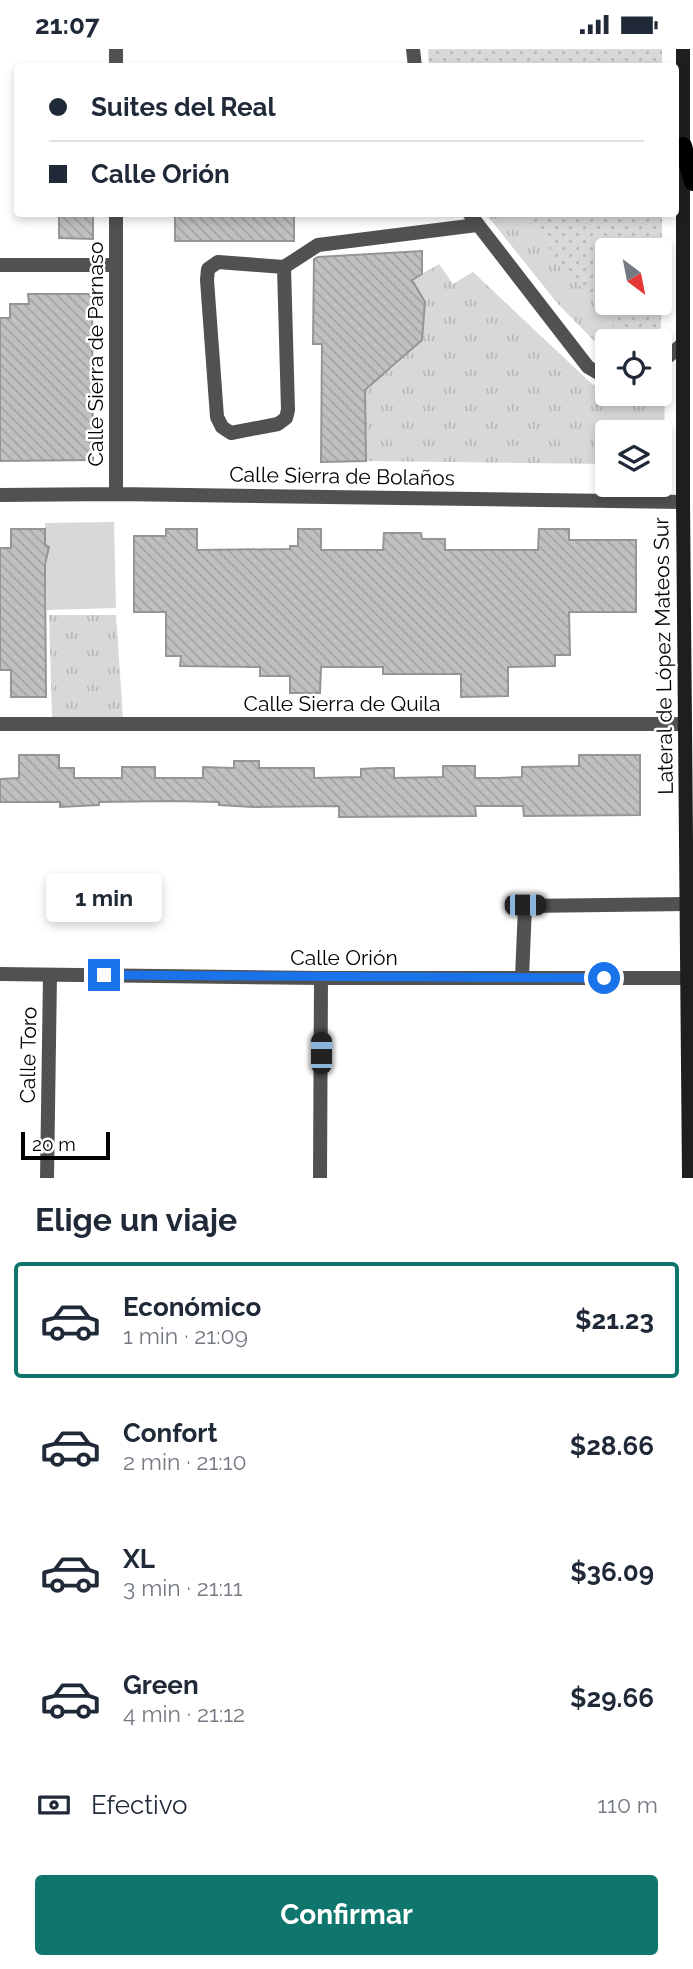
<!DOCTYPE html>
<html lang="es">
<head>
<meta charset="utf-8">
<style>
  :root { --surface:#fff; --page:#f2f2f3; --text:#1f2937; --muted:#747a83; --line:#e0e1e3; --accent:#0f766e }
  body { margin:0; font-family:Raleway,sans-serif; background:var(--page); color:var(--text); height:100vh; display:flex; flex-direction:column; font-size:26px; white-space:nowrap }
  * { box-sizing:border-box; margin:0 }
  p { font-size:23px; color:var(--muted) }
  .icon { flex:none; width:38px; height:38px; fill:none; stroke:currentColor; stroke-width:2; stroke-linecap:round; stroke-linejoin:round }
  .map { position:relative; height:1129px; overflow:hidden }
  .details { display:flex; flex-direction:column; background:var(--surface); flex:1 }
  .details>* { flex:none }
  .top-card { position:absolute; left:14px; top:14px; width:665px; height:154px; border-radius:7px; box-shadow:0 4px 10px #0003; display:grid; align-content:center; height:154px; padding:0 35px; background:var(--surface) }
  .needle { width:46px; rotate:148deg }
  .controls { position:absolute; left:595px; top:189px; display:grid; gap:14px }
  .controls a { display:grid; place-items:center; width:77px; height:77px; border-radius:7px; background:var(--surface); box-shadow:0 4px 10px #0003; font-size:35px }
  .scale { position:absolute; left:21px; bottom:18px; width:89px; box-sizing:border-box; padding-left:7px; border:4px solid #000; border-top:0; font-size:19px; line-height:24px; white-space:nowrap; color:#000; -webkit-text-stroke:5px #fff; paint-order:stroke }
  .end { position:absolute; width:32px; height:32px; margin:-16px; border:9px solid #1a73e8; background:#fff; box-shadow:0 0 0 4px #fff }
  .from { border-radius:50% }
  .bubble { position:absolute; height:49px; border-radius:7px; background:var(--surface); box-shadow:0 4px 10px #0003; font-size:23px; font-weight:700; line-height:49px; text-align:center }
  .car { position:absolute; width:21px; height:42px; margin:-21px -10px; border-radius:9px; box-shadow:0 0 5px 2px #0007; background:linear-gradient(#222 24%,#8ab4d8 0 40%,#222 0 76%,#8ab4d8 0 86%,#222 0) }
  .top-card b { display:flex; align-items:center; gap:24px; height:66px; font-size:26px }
  .top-card b+b { border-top:2px solid var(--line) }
  .top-card i { width:18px; height:18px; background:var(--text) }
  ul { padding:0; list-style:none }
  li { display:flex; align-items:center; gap:21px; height:116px; margin:0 14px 10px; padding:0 21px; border:4px solid transparent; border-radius:7px }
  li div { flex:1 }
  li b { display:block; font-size:26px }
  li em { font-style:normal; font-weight:700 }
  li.active { border-color:var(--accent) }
  li>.icon { width:63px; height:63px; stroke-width:1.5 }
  h2 { padding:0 35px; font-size:32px; line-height:84px }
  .pay { display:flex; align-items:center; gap:18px; height:77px; padding:0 35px; font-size:26px }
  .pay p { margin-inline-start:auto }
  .cta { display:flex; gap:14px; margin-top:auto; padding:14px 35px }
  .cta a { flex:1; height:80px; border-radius:7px; background:var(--accent); color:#fff; font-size:28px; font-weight:700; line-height:80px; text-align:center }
  .status { display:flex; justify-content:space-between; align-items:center; height:49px; padding:0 35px; background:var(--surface); direction:ltr }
  .status svg { height:19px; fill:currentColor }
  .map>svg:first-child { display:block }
  .grass { fill:#d8d8d8 }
  .park { fill:url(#park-tufts); fill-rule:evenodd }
  .garden { fill:url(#garden-dots); fill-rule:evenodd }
  .building { fill:url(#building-back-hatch); stroke:#959595; stroke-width:2 }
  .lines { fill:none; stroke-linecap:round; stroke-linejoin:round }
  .service { stroke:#515151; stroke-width:14 }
  .minor { stroke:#515151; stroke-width:14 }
  .tertiary { stroke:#515151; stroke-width:14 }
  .secondary { stroke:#1e1e1e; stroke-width:14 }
  .primary { stroke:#000; stroke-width:18 }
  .route { stroke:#1a73e8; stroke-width:9 }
  .labels { text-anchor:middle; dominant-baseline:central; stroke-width:5; stroke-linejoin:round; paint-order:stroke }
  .street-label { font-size:21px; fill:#000; stroke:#fff }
</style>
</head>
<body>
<div class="status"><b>21:07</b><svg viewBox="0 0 49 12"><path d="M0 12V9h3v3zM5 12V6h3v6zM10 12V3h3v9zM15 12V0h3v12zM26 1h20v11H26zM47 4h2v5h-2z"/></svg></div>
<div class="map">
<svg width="693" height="1129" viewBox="0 0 693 1129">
  <defs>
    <pattern id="park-tufts" width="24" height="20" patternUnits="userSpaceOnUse" patternTransform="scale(1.75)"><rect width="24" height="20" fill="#d8d8d8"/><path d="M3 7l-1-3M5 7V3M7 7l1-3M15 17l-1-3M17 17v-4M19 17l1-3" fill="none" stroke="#b8b8b8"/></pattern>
    <pattern id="garden-dots" width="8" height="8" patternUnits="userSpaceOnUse" patternTransform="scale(1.75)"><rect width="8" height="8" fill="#d8d8d8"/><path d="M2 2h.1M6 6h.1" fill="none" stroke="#b8b8b8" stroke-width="1.8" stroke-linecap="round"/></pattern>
    <pattern id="building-back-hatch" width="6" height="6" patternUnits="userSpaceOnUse" patternTransform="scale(1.75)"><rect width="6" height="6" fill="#c0c0c0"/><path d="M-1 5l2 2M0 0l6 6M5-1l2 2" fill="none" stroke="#a3a3a3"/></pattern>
  </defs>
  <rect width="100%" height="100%" fill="#fff"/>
  <!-- grass -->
  <path class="grass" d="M114 473 116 559 47 561 45 474Z"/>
  <!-- park -->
  <path class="park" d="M486 165H662L661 277 654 292H607V305L558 255ZM607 201H660V254H607Z
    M439 215 453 235 473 223 592 335 607 342V345L620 347 627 345H660V322L665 318 664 415H660V383H607V415L366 412 365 341 396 316 422 291 425 253 412 231Z
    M49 566H116L123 670 52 669Z"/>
  <!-- garden -->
  <path class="garden" d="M428 0H662V17H429Z
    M524 165H662L661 277 654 292H607V305L596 294 614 276 555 207ZM607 201H660V254H607Z"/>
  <!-- building -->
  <path class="building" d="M59 164H93V190L59 189Z
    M175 164H294V192H175Z
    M422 202V225L412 231 425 253 422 291 365 341 366 412 321 413 322 295H313L314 210 318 208Z
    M28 245H92L93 411 0 412V269H10V255H29Z
    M11 480H45V496L49 498 45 515 46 648H11V621H0V499H11Z
    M166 480H197V501L290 500V497H298V480H321V501H383L384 484H421L422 490H445V501H538L539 480H569V491H636V563H569L570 606H555V617L508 618V647L461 648V625H383V618H321L320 644H290V627H260V618L180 617 181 607H166V563H134V487H166Z
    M19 706H59V719H74V729H122V718H155V729H203V718L234 719V712H259V719H314V729L361 728V720L379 719H394V729L443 728V717H475V729H499L522 728V718L579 717V706H640V766L524 767 523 757H475L476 767 339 768V757L253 758 219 756V753L171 752 99 753V756L60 758V753H0V730L19 729Z"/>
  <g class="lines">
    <!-- service -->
    <path class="service" d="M218 213 284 218 288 361 286 369 278 375 231 384 222 378 217 368 207 231 208 220Z
      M284 218 318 196 477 176
      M522 929 525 857 687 855"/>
    <!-- minor -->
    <path class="minor" d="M116 0V18
      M413 0 415 18
      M116 164V445
      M469 164 588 318 607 329
      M0 216H116
      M660 314 683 295
      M0 446 116 445 683 453
      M0 675H685
      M47 1129 50 926
      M320 1129 321 929"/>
    <!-- tertiary -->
    <path class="tertiary" d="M0 925 321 929H687"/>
    <!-- secondary -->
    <path class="secondary" d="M683 0V453L689 1129"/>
    <!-- primary -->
    <path class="primary" d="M683 97 693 133"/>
  </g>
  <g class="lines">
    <!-- route -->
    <path class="route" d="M104 926 604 929"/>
  </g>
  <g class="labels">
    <!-- street labels -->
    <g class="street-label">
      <text transform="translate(95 305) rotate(-90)">Calle Sierra de Parnaso</text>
      <text transform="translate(342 427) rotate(1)">Calle Sierra de Bolaños</text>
      <text transform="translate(663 607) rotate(-91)">Lateral de López Mateos Sur</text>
      <text x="342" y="654">Calle Sierra de Quila</text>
      <text x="344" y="908">Calle Orión</text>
      <text transform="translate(28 1006) rotate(-89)">Calle Toro</text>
    </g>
  </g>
</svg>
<div class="controls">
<a><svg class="needle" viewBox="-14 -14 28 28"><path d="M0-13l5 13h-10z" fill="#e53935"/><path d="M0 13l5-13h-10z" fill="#747a83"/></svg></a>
<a><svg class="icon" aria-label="locate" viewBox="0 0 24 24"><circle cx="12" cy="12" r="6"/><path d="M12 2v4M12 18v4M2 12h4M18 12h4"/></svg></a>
<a><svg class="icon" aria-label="layers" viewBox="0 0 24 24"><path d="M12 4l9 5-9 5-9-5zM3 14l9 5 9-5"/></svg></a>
</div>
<div class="scale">20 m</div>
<i class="end from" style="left:604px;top:929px"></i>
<i class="end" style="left:104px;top:926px"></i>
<div class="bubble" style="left:46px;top:824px;width:116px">1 min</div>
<i class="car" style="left:525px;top:856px;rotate:90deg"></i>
<i class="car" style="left:321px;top:1004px;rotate:0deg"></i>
<div class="top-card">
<b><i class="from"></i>Suites del Real</b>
<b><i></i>Calle Orión</b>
</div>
</div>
<section class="details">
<h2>Elige un viaje</h2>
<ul>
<li class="active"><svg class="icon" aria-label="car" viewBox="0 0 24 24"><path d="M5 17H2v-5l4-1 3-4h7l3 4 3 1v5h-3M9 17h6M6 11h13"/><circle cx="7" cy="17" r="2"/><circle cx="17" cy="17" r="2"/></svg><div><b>Económico</b><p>1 min · 21:09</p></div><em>$21.23</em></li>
<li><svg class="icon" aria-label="car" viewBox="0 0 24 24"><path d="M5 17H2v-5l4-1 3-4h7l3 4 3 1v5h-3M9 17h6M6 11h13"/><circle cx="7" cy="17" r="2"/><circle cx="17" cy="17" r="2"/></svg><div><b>Confort</b><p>2 min · 21:10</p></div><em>$28.66</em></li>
<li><svg class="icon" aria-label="car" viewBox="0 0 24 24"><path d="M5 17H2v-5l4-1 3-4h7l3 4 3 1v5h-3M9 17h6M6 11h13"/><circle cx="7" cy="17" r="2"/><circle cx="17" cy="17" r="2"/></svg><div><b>XL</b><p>3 min · 21:11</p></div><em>$36.09</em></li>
<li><svg class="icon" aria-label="car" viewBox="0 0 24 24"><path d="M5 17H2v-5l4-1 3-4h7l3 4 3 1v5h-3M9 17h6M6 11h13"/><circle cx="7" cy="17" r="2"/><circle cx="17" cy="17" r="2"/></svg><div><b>Green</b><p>4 min · 21:12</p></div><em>$29.66</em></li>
</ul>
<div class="pay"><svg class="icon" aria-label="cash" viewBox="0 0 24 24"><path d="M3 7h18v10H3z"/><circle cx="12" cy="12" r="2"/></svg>Efectivo<p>110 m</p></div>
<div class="cta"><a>Confirmar</a></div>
</section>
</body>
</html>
